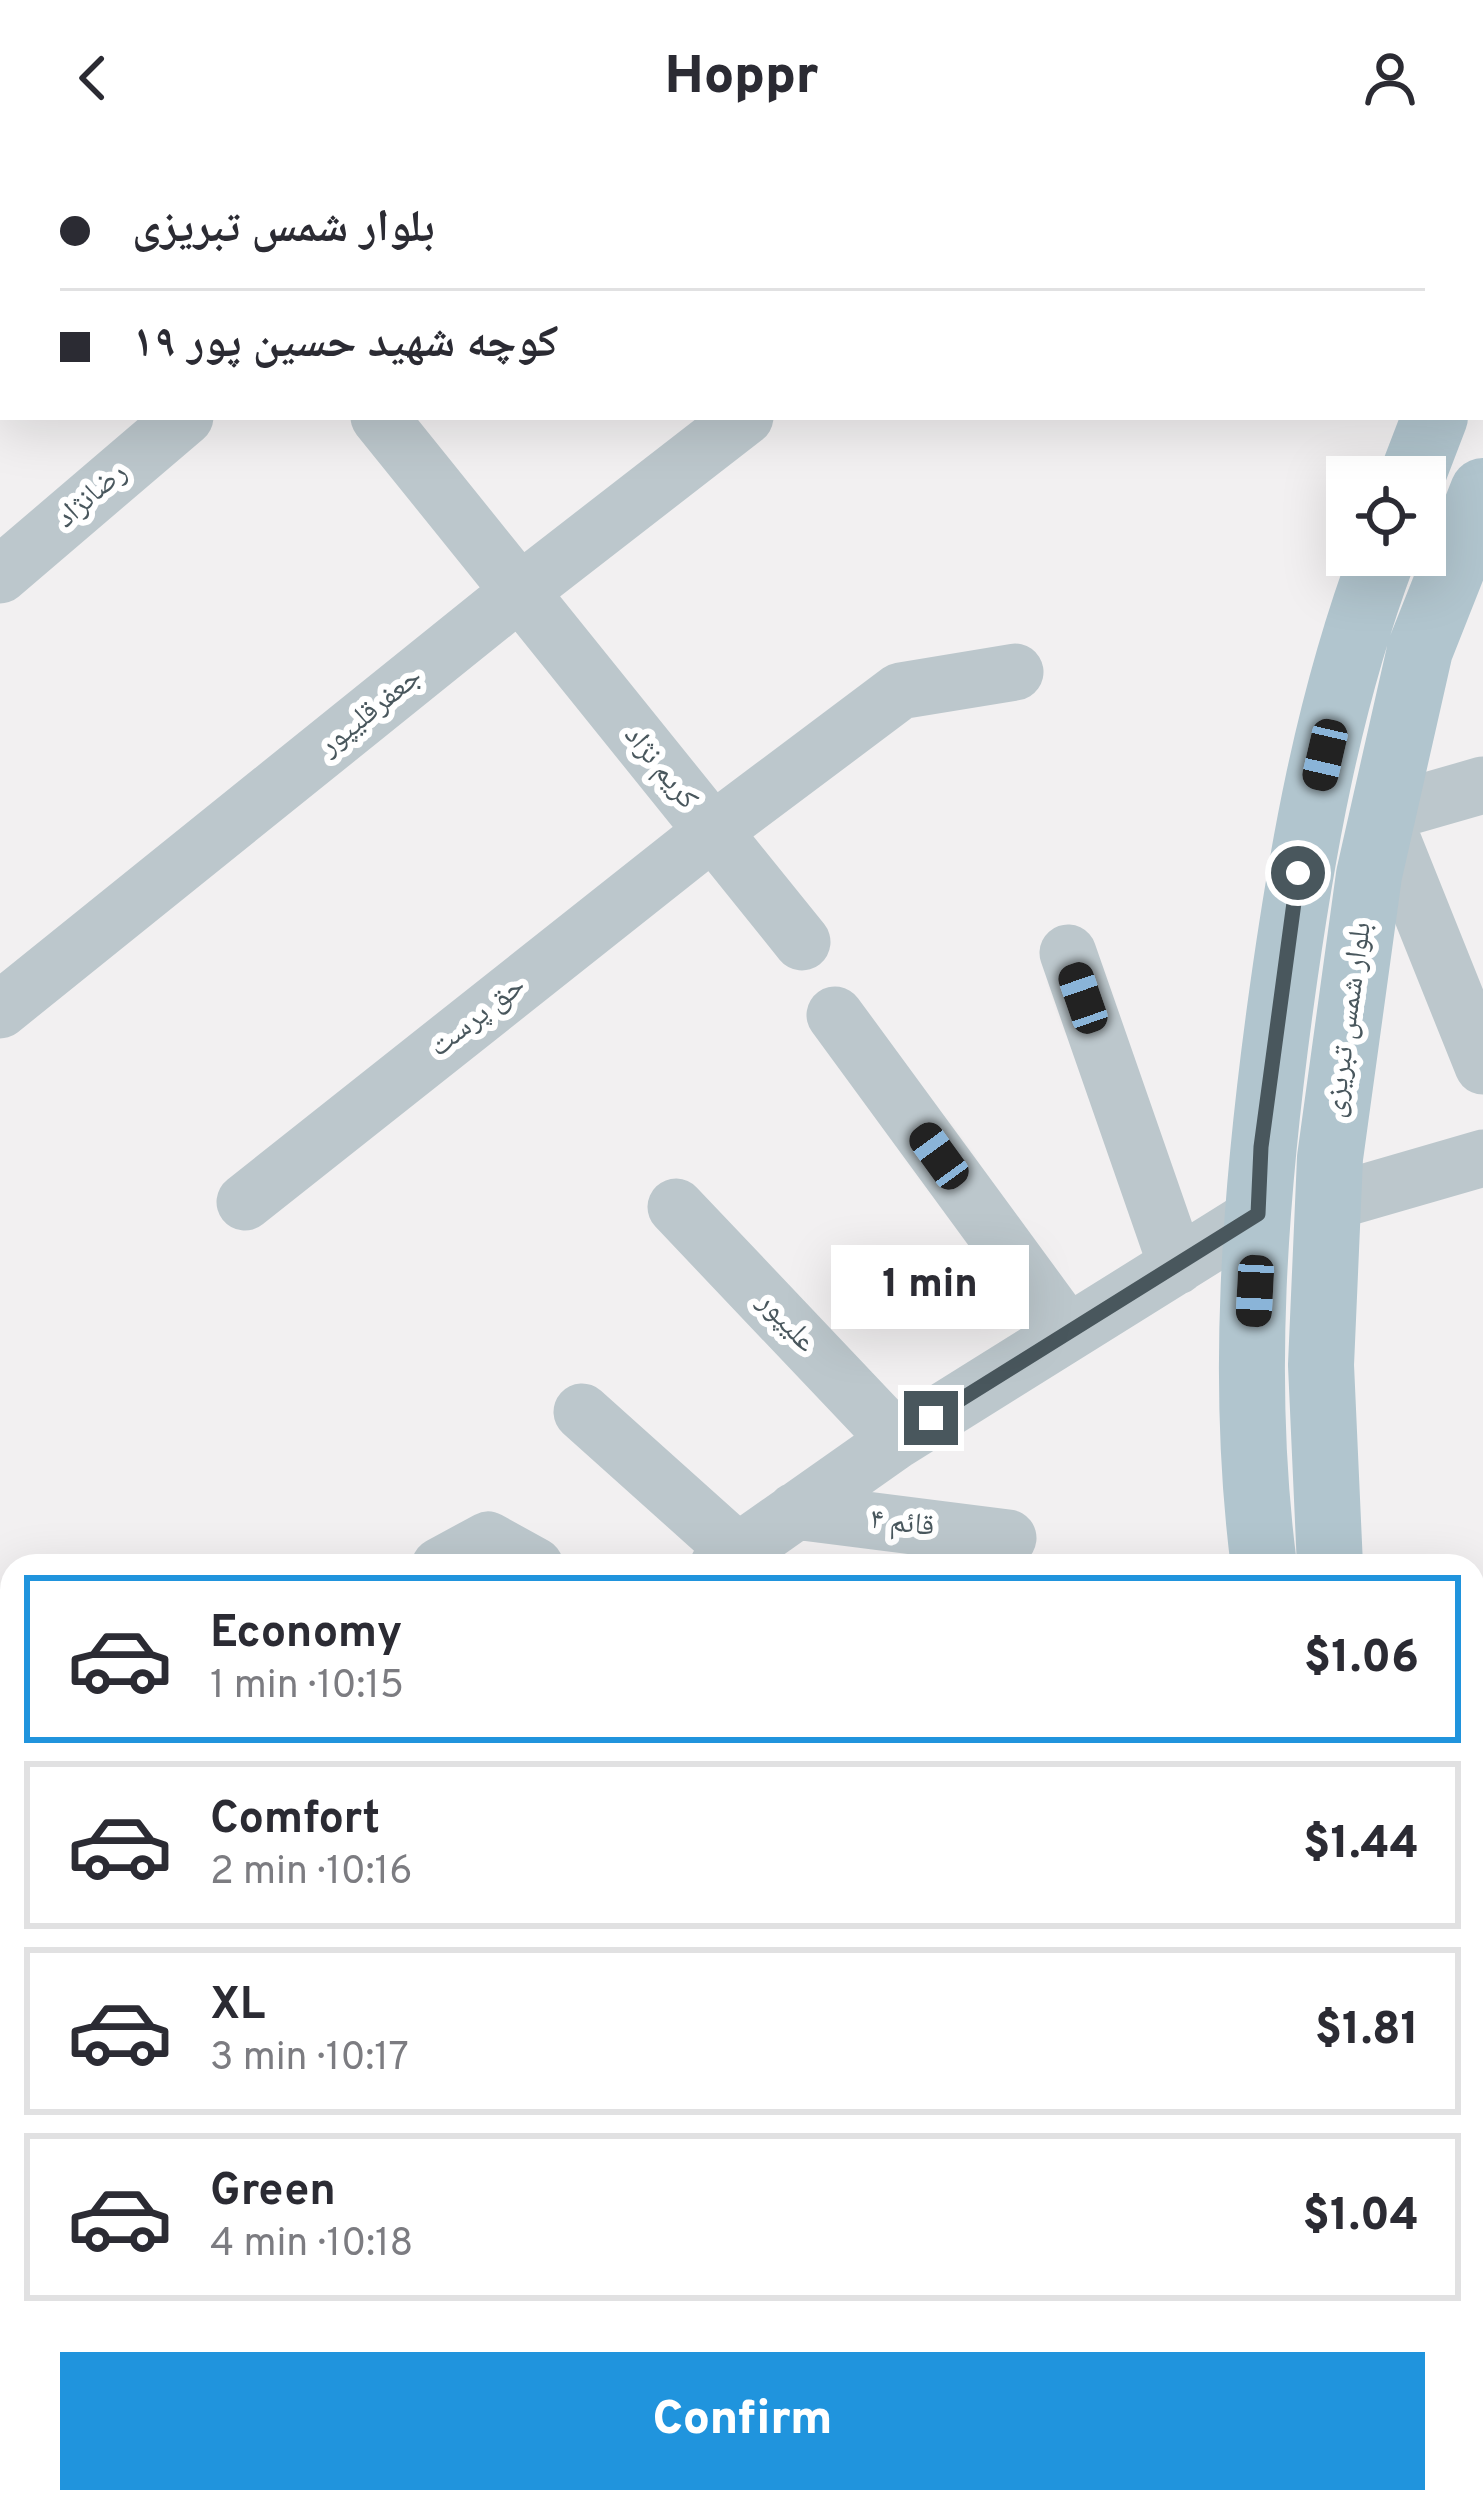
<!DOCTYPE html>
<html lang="en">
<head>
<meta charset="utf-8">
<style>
  :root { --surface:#fff; --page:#f2f2f3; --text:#2b2b33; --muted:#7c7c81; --line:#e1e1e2; --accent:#2094dd }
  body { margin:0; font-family:Overpass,"Noto Naskh Arabic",sans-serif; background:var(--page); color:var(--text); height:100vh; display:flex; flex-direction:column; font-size:45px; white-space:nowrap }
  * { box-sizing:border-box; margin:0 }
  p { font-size:39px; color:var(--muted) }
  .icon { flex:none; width:66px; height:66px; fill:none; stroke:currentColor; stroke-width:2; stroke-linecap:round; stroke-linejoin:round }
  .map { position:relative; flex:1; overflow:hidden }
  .panel { position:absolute; left:0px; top:1398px; width:1485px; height:960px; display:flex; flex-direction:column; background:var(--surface); border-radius:36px 36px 0 0; box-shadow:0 12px 48px #0002 }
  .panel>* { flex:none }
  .banner { position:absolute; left:0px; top:0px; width:1485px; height:264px; box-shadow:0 12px 48px #0002; display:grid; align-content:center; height:264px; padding:0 60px; background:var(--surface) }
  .buttons { position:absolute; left:1326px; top:300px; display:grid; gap:24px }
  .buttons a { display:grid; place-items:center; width:120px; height:120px; border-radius:0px; background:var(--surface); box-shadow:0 12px 48px #0002; font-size:60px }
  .end { position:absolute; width:54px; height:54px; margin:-27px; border:15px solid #49575d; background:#fff; box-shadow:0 0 0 6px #fff }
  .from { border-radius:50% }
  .bubble { position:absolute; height:84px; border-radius:0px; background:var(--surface); box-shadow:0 12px 48px #0002; font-size:39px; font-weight:800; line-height:84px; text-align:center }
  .car { position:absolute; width:36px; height:72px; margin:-36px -18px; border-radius:15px; box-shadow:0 0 9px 3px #0007; background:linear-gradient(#222 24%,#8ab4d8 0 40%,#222 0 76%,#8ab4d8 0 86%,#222 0) }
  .banner b { display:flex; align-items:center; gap:42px; height:114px; font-size:45px }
  .banner b+b { border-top:3px solid var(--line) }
  .banner i { width:30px; height:30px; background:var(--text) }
  ul { padding:21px 0 0; list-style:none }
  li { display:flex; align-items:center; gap:36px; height:168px; margin:0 24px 18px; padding:0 36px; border:6px solid var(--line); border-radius:0px }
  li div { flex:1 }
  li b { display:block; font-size:45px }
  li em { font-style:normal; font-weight:800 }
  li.current { border-color:var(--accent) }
  li>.icon { width:108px; height:108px; stroke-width:1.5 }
  .action { display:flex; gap:24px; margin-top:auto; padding:24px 60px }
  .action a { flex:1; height:138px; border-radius:0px; background:var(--accent); color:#fff; font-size:48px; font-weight:800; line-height:138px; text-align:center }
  header { display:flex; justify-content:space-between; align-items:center; height:156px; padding:0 60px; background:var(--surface); font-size:54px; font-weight:800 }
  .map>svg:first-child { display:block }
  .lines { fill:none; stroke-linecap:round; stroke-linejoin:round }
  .minor { stroke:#bcc7cc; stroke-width:57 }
  .major { stroke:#b1c5ce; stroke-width:66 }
  .route { stroke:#49575d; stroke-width:15 }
  .labels { text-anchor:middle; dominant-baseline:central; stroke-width:12; stroke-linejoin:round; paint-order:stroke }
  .street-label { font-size:30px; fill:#49575d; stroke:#fff }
</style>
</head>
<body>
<header><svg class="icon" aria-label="back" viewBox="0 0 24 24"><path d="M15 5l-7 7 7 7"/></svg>Hoppr<svg class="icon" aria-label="person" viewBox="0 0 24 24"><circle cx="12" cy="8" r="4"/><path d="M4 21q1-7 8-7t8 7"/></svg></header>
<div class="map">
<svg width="1483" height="2358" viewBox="0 0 1483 2358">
  <rect width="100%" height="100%" fill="#f2f0f1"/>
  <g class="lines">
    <!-- minor -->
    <path class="minor" d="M172 0 175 3
      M274 3 277 0
      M514 3 519 0
      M1482 107H1483
      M0 192 3 190
      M379 261 802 786
      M0 419 185 261
      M1483 629 1382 658 1483 910
      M1068 797 1177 1110
      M0 854 518 437 745 261
      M835 859 1068 1177
      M245 1046 712 676 900 535 1015 516
      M1328 1047 1483 1002
      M676 1051 897 1284
      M582 1256 737 1395
      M795 1355 1008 1382
      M440 1410 488 1384 535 1410
      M718 1410 897 1284 1259 1058
      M0 1664 12 1655
      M8 2358 12 2337"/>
    <!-- major -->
    <path class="major" d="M1482 153 1483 151
      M1412 321 1435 261
      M1264 1410C1240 1226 1255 1037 1280 853 1301 699 1328 545 1383 399
      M1330 1410 1321 1209 1330 1002 1369 719 1420 494 1483 335
      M0 1739 12 1752
      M0 1839 12 1852
      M1473 2180 1483 2192
      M599 2346 621 2358
      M1386 2346 1388 2358
      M1462 2346 1464 2358"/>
  </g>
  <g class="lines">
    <!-- route -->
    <path class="route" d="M931 1262 1258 1058 1261 991 1298 717"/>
  </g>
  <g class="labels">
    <!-- street labels -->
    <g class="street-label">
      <text transform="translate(92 340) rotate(-41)">رضانژاد</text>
      <text transform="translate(371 556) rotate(-39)">جعفرقلیپور</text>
      <text transform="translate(660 612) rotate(51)">کریم نژاد</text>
      <text transform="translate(478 861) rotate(-38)">حق پرست</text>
      <text transform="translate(1349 864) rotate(-82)">بلوار شمس تبریزی</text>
      <text transform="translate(786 1167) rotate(47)">علیپور</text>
      <text transform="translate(902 1368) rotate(7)">قائم ۴</text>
    </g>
  </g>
</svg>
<div class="buttons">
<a><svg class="icon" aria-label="locate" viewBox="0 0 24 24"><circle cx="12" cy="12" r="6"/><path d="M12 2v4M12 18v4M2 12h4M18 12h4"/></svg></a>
</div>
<i class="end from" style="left:1298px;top:717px"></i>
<i class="end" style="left:931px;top:1262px"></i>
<div class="bubble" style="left:831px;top:1089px;width:198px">1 min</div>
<i class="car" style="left:1325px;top:599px;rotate:193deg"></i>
<i class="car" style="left:1083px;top:842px;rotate:341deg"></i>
<i class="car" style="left:939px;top:1000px;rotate:324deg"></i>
<i class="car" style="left:1255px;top:1135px;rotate:183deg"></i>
<div class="banner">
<b><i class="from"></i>بلوار شمس تبریزی</b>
<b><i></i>کوچه شهید حسین پور ۱۹</b>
</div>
<section class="panel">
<ul>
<li class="current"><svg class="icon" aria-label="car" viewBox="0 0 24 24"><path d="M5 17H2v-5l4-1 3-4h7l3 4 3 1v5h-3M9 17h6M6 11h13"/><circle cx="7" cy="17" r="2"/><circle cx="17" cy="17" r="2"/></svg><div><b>Economy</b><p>1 min · 10:15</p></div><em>$1.06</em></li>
<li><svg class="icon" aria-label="car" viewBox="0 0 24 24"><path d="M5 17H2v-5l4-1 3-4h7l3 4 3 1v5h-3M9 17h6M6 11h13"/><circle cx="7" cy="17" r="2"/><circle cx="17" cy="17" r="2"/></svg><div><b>Comfort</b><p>2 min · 10:16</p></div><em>$1.44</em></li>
<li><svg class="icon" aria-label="car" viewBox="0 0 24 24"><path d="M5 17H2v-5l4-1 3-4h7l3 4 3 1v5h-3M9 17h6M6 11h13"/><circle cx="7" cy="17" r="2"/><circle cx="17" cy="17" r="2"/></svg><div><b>XL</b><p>3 min · 10:17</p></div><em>$1.81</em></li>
<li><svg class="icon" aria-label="car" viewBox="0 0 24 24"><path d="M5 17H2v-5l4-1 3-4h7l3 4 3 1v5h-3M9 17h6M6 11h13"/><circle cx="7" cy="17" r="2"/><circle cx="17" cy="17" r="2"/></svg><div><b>Green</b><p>4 min · 10:18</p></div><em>$1.04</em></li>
</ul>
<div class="action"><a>Confirm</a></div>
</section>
</div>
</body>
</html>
